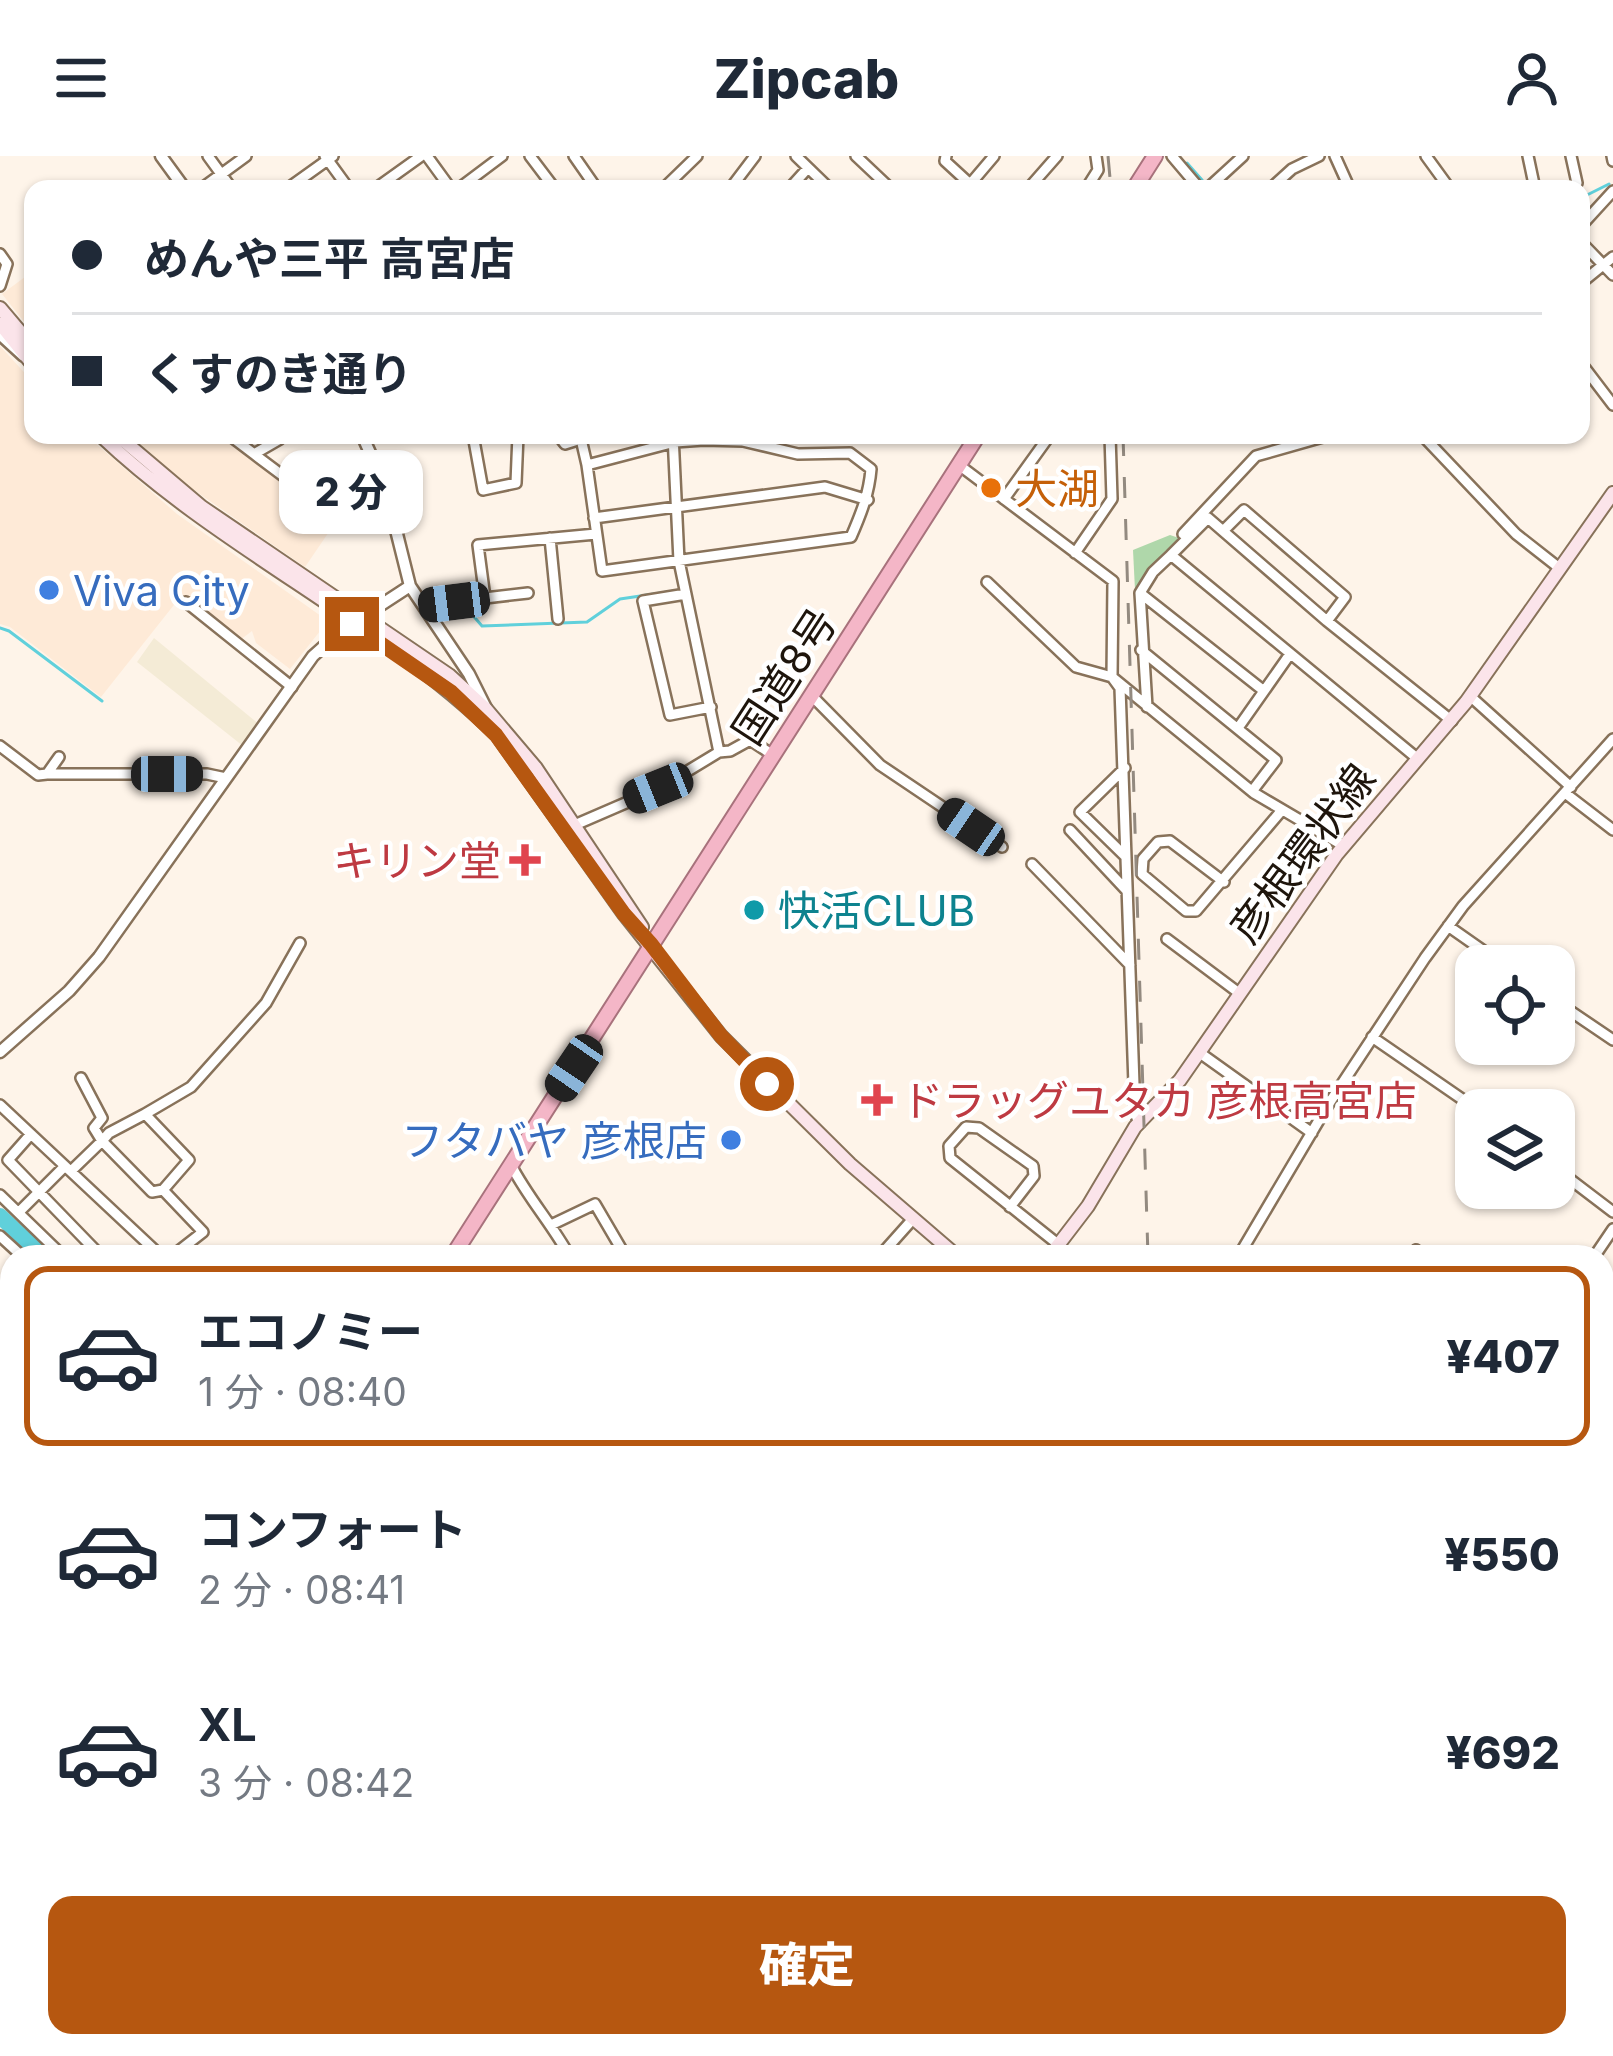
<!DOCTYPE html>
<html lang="ja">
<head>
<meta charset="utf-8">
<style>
  :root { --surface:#fff; --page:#f2f2f3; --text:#1f2937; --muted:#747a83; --line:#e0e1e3; --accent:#b65710 }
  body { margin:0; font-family:Inter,"Noto Sans JP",sans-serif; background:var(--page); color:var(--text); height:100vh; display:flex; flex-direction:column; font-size:45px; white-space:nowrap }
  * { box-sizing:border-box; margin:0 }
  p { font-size:39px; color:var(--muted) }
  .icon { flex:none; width:66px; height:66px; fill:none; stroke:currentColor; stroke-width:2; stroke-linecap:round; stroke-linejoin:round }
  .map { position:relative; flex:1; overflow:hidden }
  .sheet { position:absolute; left:0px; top:1089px; width:1614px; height:813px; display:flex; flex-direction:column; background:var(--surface); border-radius:36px 36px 0 0; box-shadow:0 3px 9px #0004 }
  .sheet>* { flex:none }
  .top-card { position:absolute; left:24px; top:24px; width:1566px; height:264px; border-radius:24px; box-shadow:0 3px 9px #0004; display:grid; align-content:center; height:264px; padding:0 48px; background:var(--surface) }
  .tools { position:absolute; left:1455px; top:789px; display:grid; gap:24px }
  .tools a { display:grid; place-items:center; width:120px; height:120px; border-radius:24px; background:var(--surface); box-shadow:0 3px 9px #0004; font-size:60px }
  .end { position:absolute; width:54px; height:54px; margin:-27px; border:15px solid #b65710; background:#fff; box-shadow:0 0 0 6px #fff }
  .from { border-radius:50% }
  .bubble { position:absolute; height:84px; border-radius:24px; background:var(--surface); box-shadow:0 3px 9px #0004; font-size:39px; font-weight:800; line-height:84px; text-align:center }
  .car { position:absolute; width:36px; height:72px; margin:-36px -18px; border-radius:15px; box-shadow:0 0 9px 3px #0007; background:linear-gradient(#222 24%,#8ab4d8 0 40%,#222 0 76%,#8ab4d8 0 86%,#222 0) }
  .top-card b { display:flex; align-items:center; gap:42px; height:114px; font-size:45px }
  .top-card b+b { border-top:3px solid var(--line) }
  .top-card i { width:30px; height:30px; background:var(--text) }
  ul { padding:21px 0 0; list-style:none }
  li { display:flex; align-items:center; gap:36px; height:180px; margin:0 24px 18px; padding:0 24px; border:6px solid transparent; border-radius:24px }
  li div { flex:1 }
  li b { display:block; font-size:45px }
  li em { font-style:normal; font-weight:800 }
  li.selected { border-color:var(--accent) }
  li>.icon { width:108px; height:108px; stroke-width:1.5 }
  .cta { display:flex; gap:24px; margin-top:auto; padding:24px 48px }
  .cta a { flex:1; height:138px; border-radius:24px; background:var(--accent); color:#fff; font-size:48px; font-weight:800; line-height:138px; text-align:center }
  header { display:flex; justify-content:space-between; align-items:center; height:156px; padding:0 48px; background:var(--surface); font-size:54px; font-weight:800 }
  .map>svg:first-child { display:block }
  .built { fill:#feead7 }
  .industrial { fill:#f4ebd6 }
  .green { fill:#afd7aa }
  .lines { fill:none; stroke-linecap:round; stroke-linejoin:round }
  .stream { stroke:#60d0db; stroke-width:3 }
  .river { stroke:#60d0db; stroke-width:16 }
  .minor-casing { stroke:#88725a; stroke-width:14 }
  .tertiary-casing { stroke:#88725a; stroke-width:15 }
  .secondary-casing { stroke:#88725a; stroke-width:16 }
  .primary-casing { stroke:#a8727c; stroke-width:18 }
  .trunk-casing { stroke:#a8727c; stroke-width:18 }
  .minor { stroke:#fff; stroke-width:9 }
  .tertiary { stroke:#fff; stroke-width:10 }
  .secondary { stroke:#fbe4ea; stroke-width:12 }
  .primary { stroke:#f7c8d5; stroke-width:14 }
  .trunk { stroke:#f4b6c7; stroke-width:14 }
  .rail { stroke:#938a80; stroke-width:3; stroke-dasharray:21 21; stroke-linecap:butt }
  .route { stroke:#b65710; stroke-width:15 }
  .food-dot { fill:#e8710a; stroke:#fff; stroke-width:4.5 }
  .shop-dot { fill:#3f7fe0; stroke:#fff; stroke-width:4.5 }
  .health-dot { fill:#e0444e; stroke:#fff; stroke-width:4.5 }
  .culture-dot { fill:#0f9aa8; stroke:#fff; stroke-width:4.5 }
  .labels { text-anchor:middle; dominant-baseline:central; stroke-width:9; stroke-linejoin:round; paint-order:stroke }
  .food-label { font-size:42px; fill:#c56008; stroke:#fff; text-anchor:start }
  .shop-label { font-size:42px; fill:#366cbe; stroke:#fff; text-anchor:start }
  .street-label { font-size:42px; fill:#1e150c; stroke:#fff }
  .health-label { font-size:42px; fill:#be3a42; stroke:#fff; text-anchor:end }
  .culture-label { font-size:42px; fill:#0d838f; stroke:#fff; text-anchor:start }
</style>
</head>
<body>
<header><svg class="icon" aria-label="menu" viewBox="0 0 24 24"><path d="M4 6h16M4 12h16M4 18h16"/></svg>Zipcab<svg class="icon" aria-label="person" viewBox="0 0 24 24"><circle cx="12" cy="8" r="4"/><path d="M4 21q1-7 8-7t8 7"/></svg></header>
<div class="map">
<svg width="1613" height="1900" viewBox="0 0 1613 1900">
  <rect width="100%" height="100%" fill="#fef4e9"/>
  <!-- built -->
  <path class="built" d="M33 115V177L2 138Z
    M0 190 33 226V279H86L177 358 328 465 290 513 256 487 252 475 240 484 192 444 181 440 101 541 10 471 0 468Z
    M130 279H217L324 358 330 357 335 367 305 411 181 325Z"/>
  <!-- industrial -->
  <path class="industrial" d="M154 482 260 569 243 590 137 506Z"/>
  <!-- green -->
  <path class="green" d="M1170 379 1182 383 1135 434 1133 394Z"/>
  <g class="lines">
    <!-- stream -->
    <path class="stream" d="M1187 7 1202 24
      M1581 42 1609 28
      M464 449 482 470 587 466 620 443 674 435
      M0 472 9 475 102 545
      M961 1890 977 1900
      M1512 1890 1519 1900"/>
    <!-- river -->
    <path class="river" d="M0 1060 44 1101
      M0 1881 14 1900"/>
    <defs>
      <path id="minor" d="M208 0 232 33
        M325 0 349 33
        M427 0 451 33
        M530 0 555 33
        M574 0 597 33
        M796 0 830 33
        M856 0 891 33
        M946 0 945 5 970 28
        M1172 0 1200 33
        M1335 0 1349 31
        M1426 0 1450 33
        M1528 0 1535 33
        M1571 0 1577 27
        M1612 0 1613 5
        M201 33 246 0
        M287 33 333 0
        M375 33 421 0
        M458 33 502 0
        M663 33 697 0
        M730 33 755 0
        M789 33 808 12
        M966 33 994 0
        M1028 33 1057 0
        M1086 33 1098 14 1096 0
        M1207 33 1243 0
        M1270 33 1292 13 1319 0
        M1581 70 1613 35
        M1581 86 1613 119
        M0 98 7 108 0 130
        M1581 127 1613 101
        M0 179 23 200
        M1581 207 1613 249
        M229 279 254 298
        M473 279 483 334 516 327 518 279
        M558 279 565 288 581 283 587 309
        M1422 279 1516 378 1558 411
        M280 283 254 298 326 352 385 330
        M704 284 743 285 798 298 850 297 871 313C869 338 861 358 851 381L602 415 587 309 675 286Z
        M959 309 1113 425 1112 521 1120 532 1135 957 1139 967
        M1004 343 1050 279
        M594 362 825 331 868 344
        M1223 375 1244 354 1345 441 1327 465 1223 375 1208 362 1171 399 1418 603
        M1183 378 1256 300 1330 279
        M550 382 558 463
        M1075 397 1112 343 1110 279
        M987 426 1076 511 1112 521 1254 637 1344 690
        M528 437 485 442 478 389 596 378
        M1140 437 1264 535
        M686 438 643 445 670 559 711 551
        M186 446 292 531
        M423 449 485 442
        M1327 465 1452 565
        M1141 494 1276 604 1253 634
        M811 539 880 609 1002 691
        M1470 540 1571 631
        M1147 551 1140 437 1153 416 1171 399
        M1238 572 1290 498
        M0 590 38 619 47 618 59 601
        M719 596 730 595 750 584 773 599
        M1125 612 1080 656 1125 700
        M47 618H207L226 622
        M1565 637 1613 674
        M570 671 658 633 719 596 679 405 673 279
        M1070 674 1127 735
        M1032 708 1130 809
        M1224 726 1170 685 1158 686 1143 703 1142 718 1186 755H1196L1282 654
        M1448 770 1505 810
        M1167 783 1239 837
        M1554 844 1613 884
        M1372 881 1475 952
        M1200 897 1312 977
        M0 949 162 1101
        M145 958 191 931 266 847 300 787
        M31 978 8 1004 102 1101
        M511 1009C528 1042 552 1068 570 1101
        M1554 1011 1613 1056
        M71 1015 102 985 94 972 102 962 81 922
        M163 1034 189 1004 145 958 109 977 102 985 152 1036 163 1034 203 1076 171 1101
        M0 1039 64 1101
        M1010 1051 1034 1020 1033 1010 979 972 966 971 949 990 950 1002 1059 1089
        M20 1055 65 1010
        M551 1069 595 1048 626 1101
        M0 1080 23 1101
        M220 1101 224 1098 227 1101
        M879 1101 912 1064
        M1238 1101 1328 949 1425 802 1463 750 1613 583
        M1411 1101 1416 1094
        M1594 1101 1613 1073
        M0 1152 12 1163
        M0 1218 12 1228
        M0 1265 12 1253
        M0 1304 12 1317
        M0 1331 12 1320
        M0 1401 12 1412
        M0 1443 12 1428
        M1602 1781 1613 1789
        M232 1890 234 1900
        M730 1890 744 1900
        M972 1890 987 1900
        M509 1900 516 1890
        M629 1900 636 1890
        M825 1900 832 1890
        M902 1900 907 1890
        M1598 1900 1613 1867"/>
      <path id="tertiary" d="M161 0 185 33
        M362 279 385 330 410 430 469 518 486 552
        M0 896 69 835 99 801 313 500 341 475 410 430"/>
      <path id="secondary" d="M0 152 33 191
        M0 168 33 209
        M100 279C221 394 378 463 497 579L624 758 721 880 850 1008 958 1101
        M117 279 202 351 449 519 486 553 536 612 642 771
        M1049 1101 1088 1050 1135 971 1180 924 1337 698 1466 546 1613 337
        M1602 1606 1613 1614
        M0 1634 12 1648"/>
      <path id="primary" d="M153 1890 160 1900"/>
      <path id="trunk" d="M1134 33 1155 0
        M452 1101 978 279
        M0 1664 12 1653"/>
    </defs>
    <!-- minor casing -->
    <use href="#minor" class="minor-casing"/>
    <!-- tertiary casing -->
    <use href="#tertiary" class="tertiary-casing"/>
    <!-- secondary casing -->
    <use href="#secondary" class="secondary-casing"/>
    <!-- primary casing -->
    <use href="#primary" class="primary-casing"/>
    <!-- trunk casing -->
    <use href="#trunk" class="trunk-casing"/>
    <!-- minor -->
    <use href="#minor" class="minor"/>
    <!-- tertiary -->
    <use href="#tertiary" class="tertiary"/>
    <!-- secondary -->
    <use href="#secondary" class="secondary"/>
    <!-- primary -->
    <use href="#primary" class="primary"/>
    <!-- trunk -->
    <use href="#trunk" class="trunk"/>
    <!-- rail -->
    <path class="rail" d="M1108 0 1111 33
      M1123 279 1148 1101
      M1602 1846 1613 1823
      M1174 1890V1900
      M1569 1900 1574 1890"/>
  </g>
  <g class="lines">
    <!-- route -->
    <path class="route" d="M352 468 451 536 496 579 624 758 651 788 721 880 767 928"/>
  </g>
  <!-- markers -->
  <circle class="food-dot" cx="991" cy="332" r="12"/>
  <g class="shop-dot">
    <circle cx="49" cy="434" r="12"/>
    <circle cx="731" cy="984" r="12"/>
  </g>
  <g class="health-dot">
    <path d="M519 686h12v12h12v12h-12v12h-12v-12h-12v-12h12z"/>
    <path d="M871 926h12v12h12v12h-12v12h-12v-12h-12v-12h12z"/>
  </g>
  <circle class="culture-dot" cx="754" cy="754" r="12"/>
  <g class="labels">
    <!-- food labels -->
    <g class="food-label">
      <text x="1015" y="332">大湖</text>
    </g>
    <!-- shop labels -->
    <g class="shop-label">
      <text x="73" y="434">Viva City</text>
      <text x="707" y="984" text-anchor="end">フタバヤ 彦根店</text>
    </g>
    <!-- street labels -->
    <g class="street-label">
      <text transform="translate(784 520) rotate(-57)">国道8号</text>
      <text transform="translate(1302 697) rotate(-53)">彦根環状線</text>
    </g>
    <!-- health labels -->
    <g class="health-label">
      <text x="501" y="704">キリン堂</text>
      <text x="901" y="944" text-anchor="start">ドラッグユタカ 彦根高宮店</text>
    </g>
    <!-- culture labels -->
    <g class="culture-label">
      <text x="778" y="754">快活CLUB</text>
    </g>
  </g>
</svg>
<div class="tools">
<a><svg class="icon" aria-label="locate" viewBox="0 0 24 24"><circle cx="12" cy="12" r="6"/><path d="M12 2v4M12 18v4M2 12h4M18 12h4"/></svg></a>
<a><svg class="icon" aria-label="layers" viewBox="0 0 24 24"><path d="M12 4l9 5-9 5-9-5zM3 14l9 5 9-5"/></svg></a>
</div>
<i class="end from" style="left:767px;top:928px"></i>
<i class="end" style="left:352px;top:468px"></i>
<div class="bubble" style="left:279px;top:294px;width:144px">2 分</div>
<i class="car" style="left:454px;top:446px;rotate:263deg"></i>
<i class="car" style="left:167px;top:618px;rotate:90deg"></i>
<i class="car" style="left:658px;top:632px;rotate:248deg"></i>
<i class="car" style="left:971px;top:671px;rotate:304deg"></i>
<i class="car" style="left:574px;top:912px;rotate:214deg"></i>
<div class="top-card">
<b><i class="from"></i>めんや三平 高宮店</b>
<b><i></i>くすのき通り</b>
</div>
<section class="sheet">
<ul>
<li class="selected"><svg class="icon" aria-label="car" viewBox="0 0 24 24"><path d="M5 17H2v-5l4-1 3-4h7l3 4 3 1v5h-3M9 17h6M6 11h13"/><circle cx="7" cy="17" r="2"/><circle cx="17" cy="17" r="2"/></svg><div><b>エコノミー</b><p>1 分 · 08:40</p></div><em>¥407</em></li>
<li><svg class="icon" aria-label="car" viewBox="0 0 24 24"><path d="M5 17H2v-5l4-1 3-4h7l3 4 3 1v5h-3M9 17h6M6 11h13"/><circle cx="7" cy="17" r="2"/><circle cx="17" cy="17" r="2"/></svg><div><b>コンフォート</b><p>2 分 · 08:41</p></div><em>¥550</em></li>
<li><svg class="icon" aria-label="car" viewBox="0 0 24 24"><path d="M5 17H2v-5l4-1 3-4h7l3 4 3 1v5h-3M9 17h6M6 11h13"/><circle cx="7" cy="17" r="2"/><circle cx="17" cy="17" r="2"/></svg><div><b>XL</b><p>3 分 · 08:42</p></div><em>¥692</em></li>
</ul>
<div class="cta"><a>確定</a></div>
</section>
</div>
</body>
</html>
